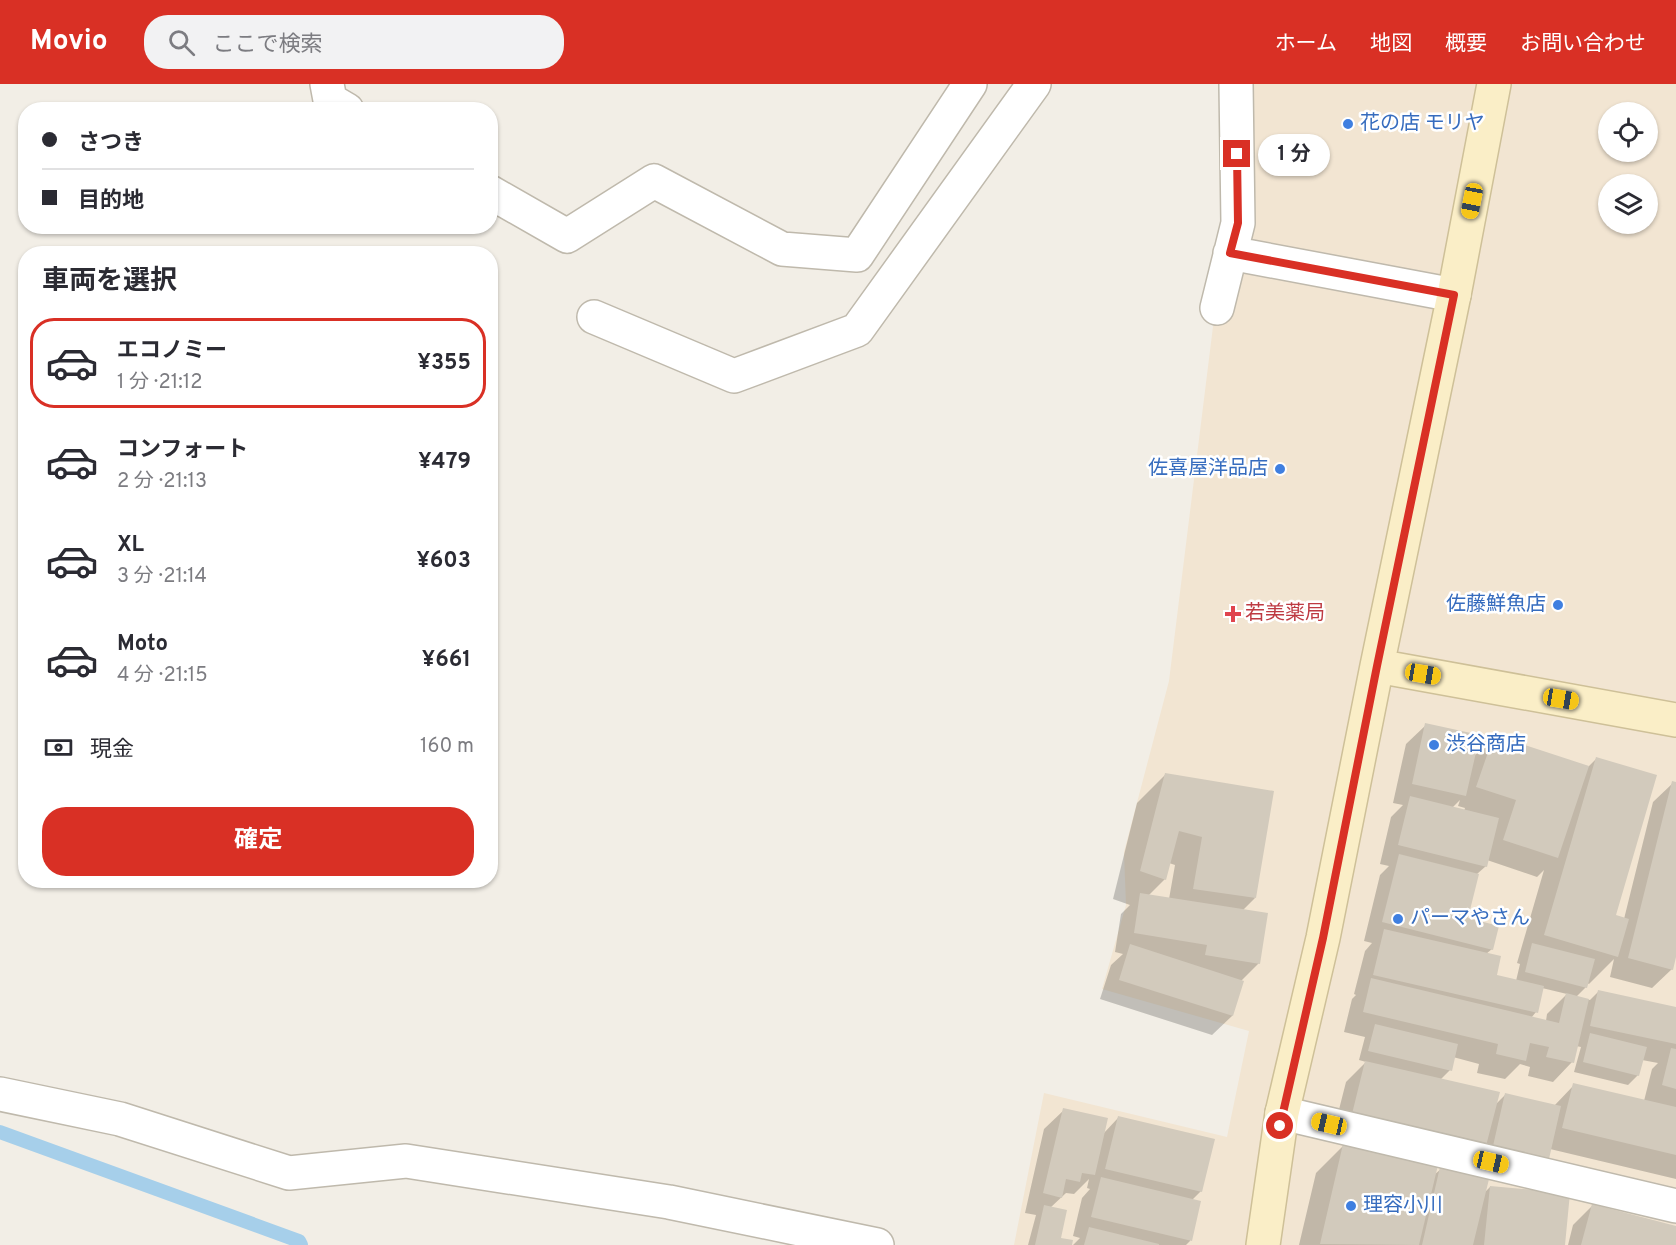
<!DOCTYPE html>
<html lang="ja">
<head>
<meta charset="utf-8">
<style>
  :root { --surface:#fff; --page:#f2f2f3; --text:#2b2b33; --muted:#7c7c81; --line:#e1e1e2; --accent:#d93025 }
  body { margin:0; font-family:Overpass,"Noto Sans JP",sans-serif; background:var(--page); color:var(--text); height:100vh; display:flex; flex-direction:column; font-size:22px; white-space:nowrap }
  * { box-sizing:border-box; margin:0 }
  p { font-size:20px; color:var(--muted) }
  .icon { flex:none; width:33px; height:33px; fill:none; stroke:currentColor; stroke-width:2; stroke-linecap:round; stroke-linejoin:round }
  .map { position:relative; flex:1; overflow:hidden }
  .panel { position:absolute; left:18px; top:162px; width:480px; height:642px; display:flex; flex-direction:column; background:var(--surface); border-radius:24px; box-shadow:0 2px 4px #0004 }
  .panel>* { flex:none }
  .banner { position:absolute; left:18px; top:18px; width:480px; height:132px; border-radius:24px; box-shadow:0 2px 4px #0004; display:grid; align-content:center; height:132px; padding:0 24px; background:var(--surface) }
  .tools { position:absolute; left:1598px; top:18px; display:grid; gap:12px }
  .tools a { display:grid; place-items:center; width:60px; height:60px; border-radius:50%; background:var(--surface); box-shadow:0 2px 4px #0004; font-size:30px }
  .end { position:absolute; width:27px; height:27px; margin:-14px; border:8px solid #d93025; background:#fff; box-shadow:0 0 0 3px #fff }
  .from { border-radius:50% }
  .bubble { position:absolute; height:42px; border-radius:21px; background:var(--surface); box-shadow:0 2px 4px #0004; font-size:20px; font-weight:700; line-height:42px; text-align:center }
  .car { position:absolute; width:18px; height:36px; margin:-18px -9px; border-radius:8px; box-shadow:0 0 4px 2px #0007; background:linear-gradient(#f5c518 24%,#345 0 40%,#f5c518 0 76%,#345 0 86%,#f5c518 0) }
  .banner b { display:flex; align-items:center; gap:21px; height:57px; font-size:22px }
  .banner b+b { border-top:2px solid var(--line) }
  .banner i { width:15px; height:15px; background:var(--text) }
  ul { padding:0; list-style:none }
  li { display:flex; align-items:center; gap:18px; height:90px; margin:0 12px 9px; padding:0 12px; border:3px solid transparent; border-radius:24px }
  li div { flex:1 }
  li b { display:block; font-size:22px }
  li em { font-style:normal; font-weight:700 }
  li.current { border-color:var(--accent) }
  li>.icon { width:54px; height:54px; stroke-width:1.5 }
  h2 { padding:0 24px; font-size:27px; line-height:72px }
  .pay { display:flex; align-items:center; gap:15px; height:66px; padding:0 24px; font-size:22px }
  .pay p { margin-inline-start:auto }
  .action { display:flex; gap:12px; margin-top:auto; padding:12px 24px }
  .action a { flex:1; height:69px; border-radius:24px; background:var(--accent); color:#fff; font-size:24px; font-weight:700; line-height:69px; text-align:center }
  header { display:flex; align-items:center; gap:36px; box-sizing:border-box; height:84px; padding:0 30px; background:var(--accent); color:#fff }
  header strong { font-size:28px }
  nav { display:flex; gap:33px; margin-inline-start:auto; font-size:21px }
  .search { width:420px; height:54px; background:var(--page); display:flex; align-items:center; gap:15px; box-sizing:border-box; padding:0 21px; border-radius:24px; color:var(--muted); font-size:22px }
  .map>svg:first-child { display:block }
  .commercial { fill:#f2e5d2; fill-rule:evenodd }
  .shadow { fill:#0003; fill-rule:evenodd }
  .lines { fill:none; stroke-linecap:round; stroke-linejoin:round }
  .stream { stroke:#a6cfea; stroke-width:14 }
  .building { fill:#d2cabc }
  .street-casing { stroke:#bfb9ac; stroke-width:36 }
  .secondary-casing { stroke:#cec098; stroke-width:36 }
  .street { stroke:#fff; stroke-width:33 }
  .secondary { stroke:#faeec7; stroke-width:33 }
  .route { stroke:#d93025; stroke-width:8 }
  .shop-dot { fill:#3f7fe0; stroke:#fff; stroke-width:2 }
  .health-dot { fill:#e0444e; stroke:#fff; stroke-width:2 }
  .labels { text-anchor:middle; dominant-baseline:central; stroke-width:5; stroke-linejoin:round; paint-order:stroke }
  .shop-label { font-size:20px; fill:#366cbe; stroke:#fff; text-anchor:start }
  .health-label { font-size:20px; fill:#be3a42; stroke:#fff; text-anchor:start }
</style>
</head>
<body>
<header>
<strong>Movio</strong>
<div class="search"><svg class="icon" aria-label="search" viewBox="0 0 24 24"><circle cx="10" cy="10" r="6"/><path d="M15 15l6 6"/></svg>ここで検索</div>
<nav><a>ホーム</a><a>地図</a><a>概要</a><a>お問い合わせ</a></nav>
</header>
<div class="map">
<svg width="1676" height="1161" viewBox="0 0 1676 1161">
  <rect width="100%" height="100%" fill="#f2eee6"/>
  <!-- commercial -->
  <path class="commercial" d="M1237 0H1676V1161H1014L1044 1009 1227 1053 1249 947 1102 905 1126 821 1124 768 1169 597 1241 17ZM1608 28H1647V68H1608ZM1608 100H1647V140H1608Z"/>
  <!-- shadow -->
  <path class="shadow" d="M1426 641 1473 673 1494 652 1588 683 1596 675 1614 833 1624 835 1653 718 1673 699 1676 700V867L1672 885 1652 904 1610 893 1614 875 1589 900 1587 899 1586 903 1576 913 1590 916 1598 908 1676 924V1095L1550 1065 1548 1074 1528 1094 1333 1049 1346 998 1366 978 1359 976 1365 953 1344 948 1352 915 1356 911 1354 910 1365 867 1372 859 1364 857 1380 791 1389 782 1380 780 1391 733 1403 721 1393 719 1406 660ZM1460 716 1458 722 1465 724 1464 727 1452 724ZM1487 776 1537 793 1544 786 1517 879 1520 880 1516 897 1495 892 1486 870 1492 865 1466 835 1477 790 1486 782ZM1542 904 1567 910 1547 930 1546 937 1531 934 1536 928ZM1576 962 1581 963 1574 988 1628 1001 1638 991 1642 976 1658 979 1652 985 1644 1017 1574 1001 1554 1022 1505 1011 1495 1021 1440 996 1450 986 1453 973 1479 980 1477 989 1505 995 1520 980 1530 983 1528 992 1553 998 1572 978Z
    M1165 691 1255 814 1242 827 1259 879 1241 897 1242 898 1232 932 1212 951 1100 915 1111 881 1123 870 1115 868 1121 830 1130 821 1113 815 1137 719ZM1169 779 1175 781 1169 815 1148 812 1165 795Z
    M1064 1026 1103 1050 1118 1034 1201 1107 1192 1116 1199 1118 1190 1157 1186 1161H1073L1080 1154 1073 1152 1082 1114 1090 1105 1087 1104 1089 1095 1074 1110 1066 1109 1050 1124 1059 1155 1070 1161H1028L1036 1131 1025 1129 1044 1045Z
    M1344 1061 1434 1091 1441 1085 1484 1109 1490 1103 1564 1161H1299L1316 1089Z
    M1592 1122 1676 1143V1161H1568L1573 1141Z"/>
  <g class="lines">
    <!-- stream -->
    <path class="stream" d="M0 1048 299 1157 301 1161"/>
  </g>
  <!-- building -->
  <path class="building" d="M1425 639 1480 651 1466 712 1412 700Z
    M1494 651 1589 682 1558 774 1503 756 1516 716 1476 703Z
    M1596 673 1657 691 1616 831 1629 835 1618 873 1544 851Z
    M1165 689 1274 707 1256 814 1193 805 1202 753 1179 747 1166 796 1140 787Z
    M1672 697 1676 698V873L1673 886 1628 874Z
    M1410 712 1499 734 1487 783 1398 761Z
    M1399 770 1479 790 1468 834 1499 842 1493 866 1382 838Z
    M1140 809 1268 829 1260 880 1205 871 1207 861 1134 849Z
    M1384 845 1501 872 1497 891 1544 902 1538 929 1373 891Z
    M1532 859 1595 875 1587 904 1525 888Z
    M1130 860 1244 897 1233 932 1119 896Z
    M1371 894 1559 939 1566 909 1589 915 1574 979 1546 973 1549 963 1530 959 1526 977 1496 970 1498 960 1363 928Z
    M1598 906 1676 923V960L1590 942Z
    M1375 940 1458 960 1452 987 1368 967Z
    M1590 949 1647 963 1639 992 1583 978Z
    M1671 964 1676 965V1005L1662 1001Z
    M1365 977 1500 1008 1486 1062 1352 1030Z
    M1573 999 1676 1023V1071L1562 1044Z
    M1505 1009 1561 1022 1549 1075 1493 1062Z
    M1063 1024 1108 1034 1095 1091 1082 1089 1080 1098 1066 1095 1062 1114 1043 1109Z
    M1118 1032 1215 1055 1202 1108 1105 1085Z
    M1343 1060 1438 1081 1419 1161 1320 1160Z
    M1440 1083 1489 1095 1473 1161H1422Z
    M1101 1093 1201 1117 1192 1157 1091 1133Z
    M1490 1102 1570 1109 1565 1161H1484Z
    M1592 1120 1676 1142V1161H1581Z
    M1044 1121 1067 1126 1061 1154 1073 1156 1072 1161H1035Z
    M1089 1143 1159 1160V1161H1084Z"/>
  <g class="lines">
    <defs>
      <path id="street" d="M327 0 330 16 347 26
        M490 108 567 152 654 97 782 165 857 171 970 0
        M1230 169 1454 211
        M1217 224 1238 139 1236 0
        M594 233 734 292 857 246 1034 0
        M0 1010 120 1035 289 1089 406 1077 669 1118 877 1161
        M1282 1029 1676 1122"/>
      <path id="secondary" d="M1377 582 1676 636
        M1263 1161 1282 1029 1323 854 1377 582 1454 211 1494 0"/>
    </defs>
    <!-- street casing -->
    <use href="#street" class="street-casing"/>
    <!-- secondary casing -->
    <use href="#secondary" class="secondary-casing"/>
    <!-- street -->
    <use href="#street" class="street"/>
    <!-- secondary -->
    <use href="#secondary" class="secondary"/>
  </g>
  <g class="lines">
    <!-- route -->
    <path class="route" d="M1237 70 1238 139 1230 169 1454 211 1377 582 1323 854 1280 1042"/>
  </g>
  <!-- markers -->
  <g class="shop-dot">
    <circle cx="1348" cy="40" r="6"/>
    <circle cx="1280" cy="385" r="6"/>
    <circle cx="1558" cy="521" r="6"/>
    <circle cx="1434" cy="661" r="6"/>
    <circle cx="1398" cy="835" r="6"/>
    <circle cx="1351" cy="1122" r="6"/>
  </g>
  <path class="health-dot" d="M1230 521h6v6h6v6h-6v6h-6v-6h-6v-6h6z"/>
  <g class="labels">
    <!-- shop labels -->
    <g class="shop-label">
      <text x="1360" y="40">花の店 モリヤ</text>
      <text x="1268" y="385" text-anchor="end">佐喜屋洋品店</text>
      <text x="1546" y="521" text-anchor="end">佐藤鮮魚店</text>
      <text x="1446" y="661">渋谷商店</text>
      <text x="1410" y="835">パーマやさん</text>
      <text x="1363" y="1122">理容小川</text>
    </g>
    <!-- health labels -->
    <g class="health-label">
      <text x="1245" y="530">若美薬局</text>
    </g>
  </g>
</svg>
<div class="tools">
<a><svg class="icon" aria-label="locate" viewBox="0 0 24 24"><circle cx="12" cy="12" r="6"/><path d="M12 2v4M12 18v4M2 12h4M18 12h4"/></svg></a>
<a><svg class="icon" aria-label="layers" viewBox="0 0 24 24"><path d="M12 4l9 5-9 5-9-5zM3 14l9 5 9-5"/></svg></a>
</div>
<i class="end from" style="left:1280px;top:1042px"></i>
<i class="end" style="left:1237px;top:70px"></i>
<div class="bubble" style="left:1258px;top:50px;width:72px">1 分</div>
<i class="car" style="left:1472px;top:117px;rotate:191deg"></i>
<i class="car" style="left:1423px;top:590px;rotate:100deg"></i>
<i class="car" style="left:1561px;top:615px;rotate:100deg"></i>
<i class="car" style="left:1329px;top:1040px;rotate:283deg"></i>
<i class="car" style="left:1491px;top:1078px;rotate:103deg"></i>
<div class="banner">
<b><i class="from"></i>さつき</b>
<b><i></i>目的地</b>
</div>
<section class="panel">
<h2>車両を選択</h2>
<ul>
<li class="current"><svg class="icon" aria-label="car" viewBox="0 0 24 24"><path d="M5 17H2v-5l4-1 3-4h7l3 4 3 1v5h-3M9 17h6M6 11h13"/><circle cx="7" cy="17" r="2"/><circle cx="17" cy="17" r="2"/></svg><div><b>エコノミー</b><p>1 分 · 21:12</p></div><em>¥355</em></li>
<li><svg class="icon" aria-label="car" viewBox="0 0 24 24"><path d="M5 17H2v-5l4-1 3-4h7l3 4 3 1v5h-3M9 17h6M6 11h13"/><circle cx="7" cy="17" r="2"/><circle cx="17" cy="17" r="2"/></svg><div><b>コンフォート</b><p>2 分 · 21:13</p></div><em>¥479</em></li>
<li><svg class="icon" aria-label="car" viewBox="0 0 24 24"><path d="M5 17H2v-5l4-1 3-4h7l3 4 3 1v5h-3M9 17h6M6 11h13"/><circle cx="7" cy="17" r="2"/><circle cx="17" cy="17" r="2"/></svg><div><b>XL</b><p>3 分 · 21:14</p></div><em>¥603</em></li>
<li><svg class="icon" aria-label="car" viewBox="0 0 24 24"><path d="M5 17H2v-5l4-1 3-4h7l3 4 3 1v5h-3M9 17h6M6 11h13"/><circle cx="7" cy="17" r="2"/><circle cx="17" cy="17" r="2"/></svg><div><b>Moto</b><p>4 分 · 21:15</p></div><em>¥661</em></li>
</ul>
<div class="pay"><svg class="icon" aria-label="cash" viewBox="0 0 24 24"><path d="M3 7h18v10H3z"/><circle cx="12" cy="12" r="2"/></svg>現金<p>160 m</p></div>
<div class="action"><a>確定</a></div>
</section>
</div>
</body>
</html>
